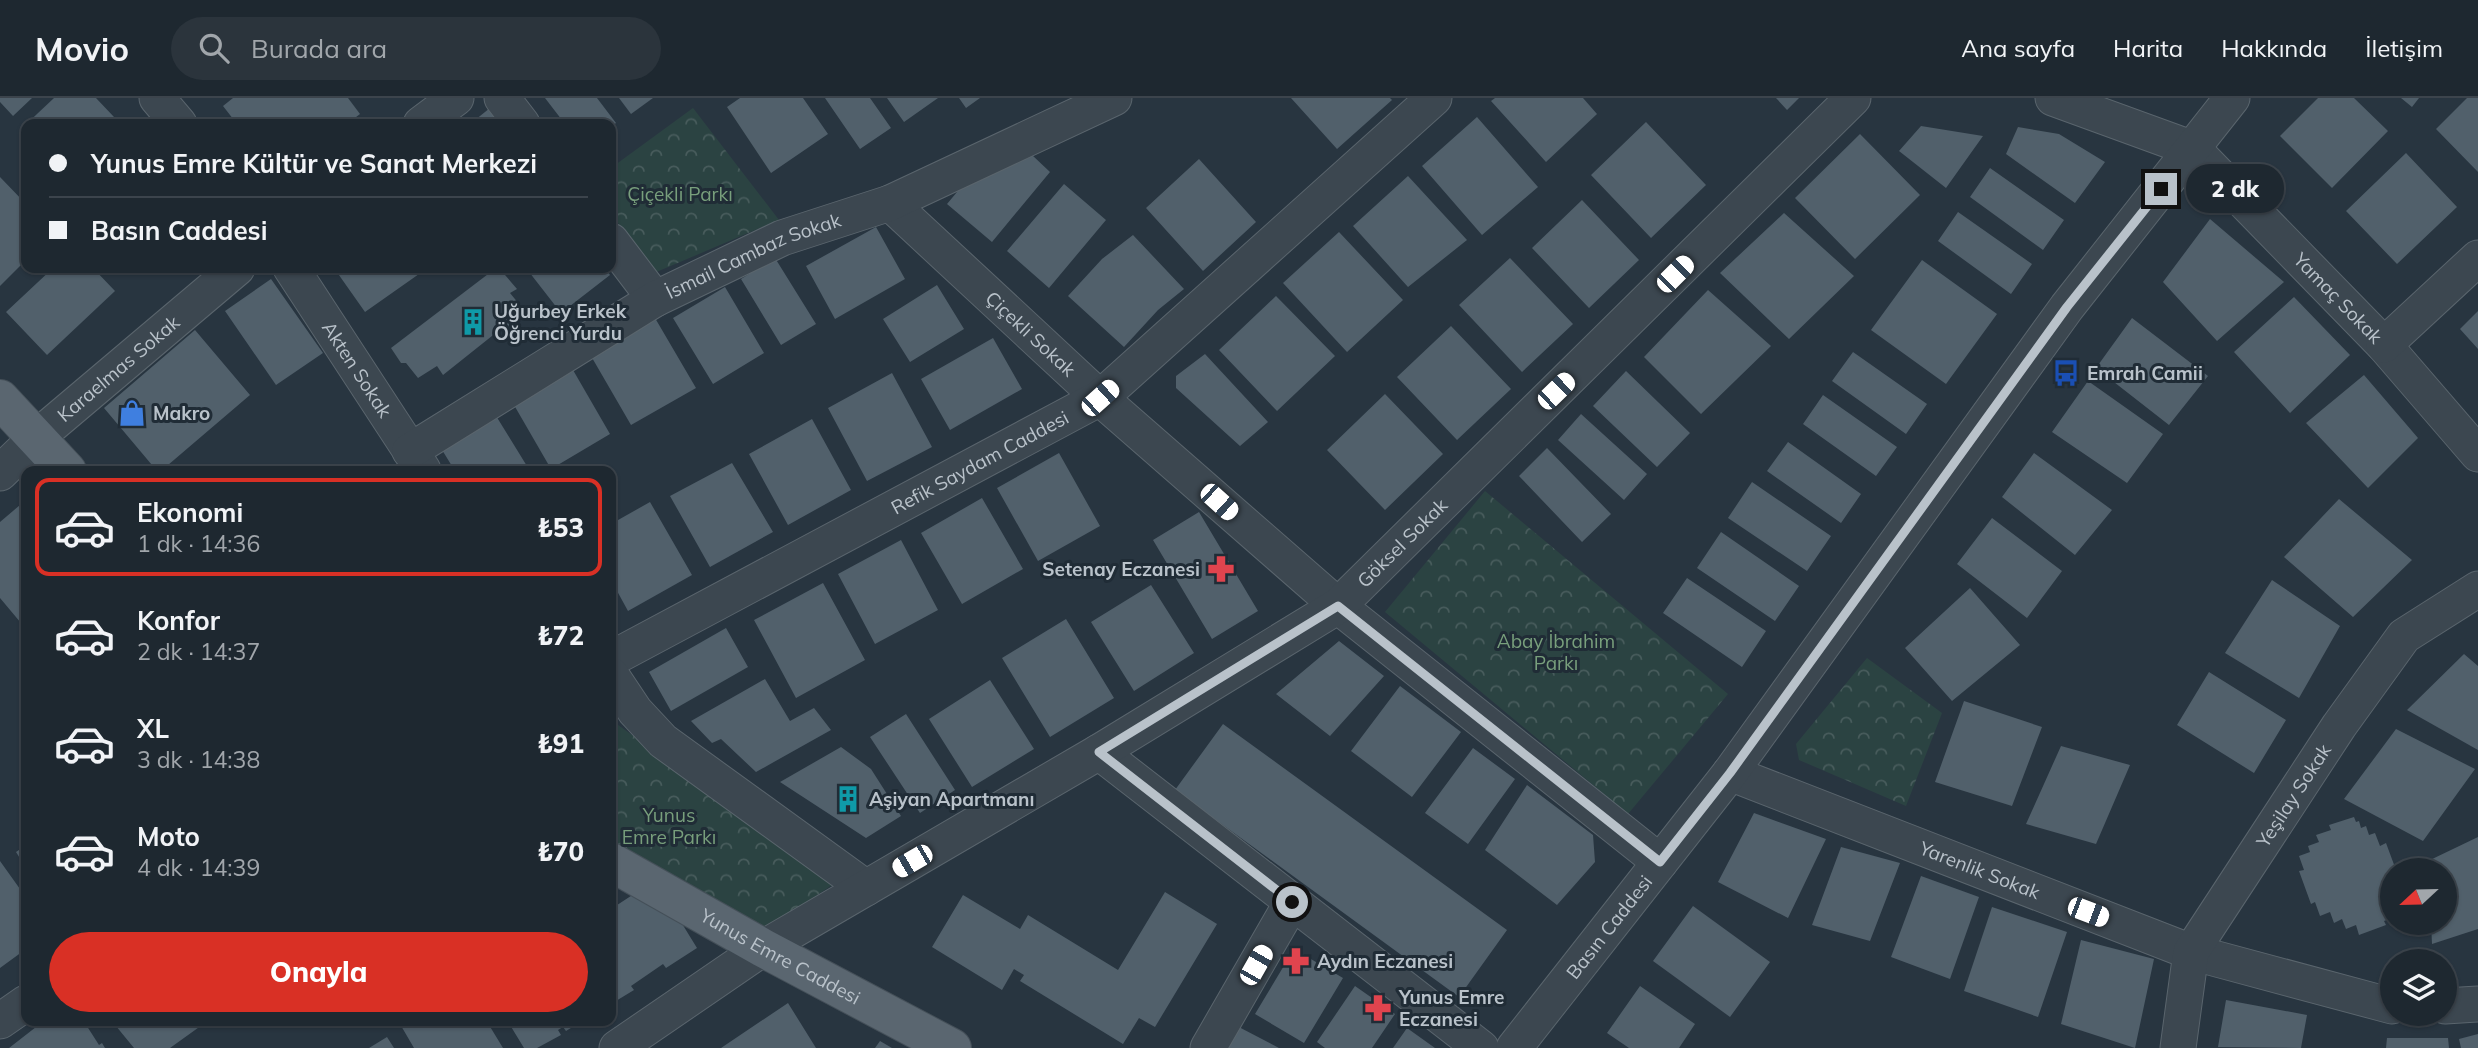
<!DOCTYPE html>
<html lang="tr">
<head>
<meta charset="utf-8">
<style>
  :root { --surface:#1e2830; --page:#2b343c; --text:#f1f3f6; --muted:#a1a6ab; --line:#3c444c; --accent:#d93025 }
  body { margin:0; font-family:Mulish,sans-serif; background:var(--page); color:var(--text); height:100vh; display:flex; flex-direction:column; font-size:26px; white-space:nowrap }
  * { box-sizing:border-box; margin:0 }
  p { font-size:23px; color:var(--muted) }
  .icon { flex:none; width:38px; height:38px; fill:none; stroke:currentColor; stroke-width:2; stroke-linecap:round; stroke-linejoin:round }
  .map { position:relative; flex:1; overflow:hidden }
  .sheet { position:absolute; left:21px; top:368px; width:595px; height:560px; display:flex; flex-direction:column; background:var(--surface); border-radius:14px; box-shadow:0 2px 5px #0004,0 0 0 2px var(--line) }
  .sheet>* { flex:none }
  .banner { position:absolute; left:21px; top:21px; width:595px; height:154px; border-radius:14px; box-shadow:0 2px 5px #0004,0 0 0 2px var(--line); display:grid; align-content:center; height:154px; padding:0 28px; background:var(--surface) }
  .needle { width:46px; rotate:248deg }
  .tools { position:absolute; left:2380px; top:760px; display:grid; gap:14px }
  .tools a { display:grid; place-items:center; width:77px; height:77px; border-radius:50%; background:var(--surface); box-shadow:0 2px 5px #0004,0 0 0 2px var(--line); font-size:35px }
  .end { position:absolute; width:32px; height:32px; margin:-16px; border:9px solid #b9c2ca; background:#111; box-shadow:0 0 0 4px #111 }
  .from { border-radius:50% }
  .bubble { position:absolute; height:49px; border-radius:24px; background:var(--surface); box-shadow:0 2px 5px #0004,0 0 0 2px var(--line); font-size:23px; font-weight:800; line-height:49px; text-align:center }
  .car { position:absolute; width:21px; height:42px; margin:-21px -10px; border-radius:9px; box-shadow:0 0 5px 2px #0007; background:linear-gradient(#fff 24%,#345 0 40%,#fff 0 76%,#345 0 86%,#fff 0) }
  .banner b { display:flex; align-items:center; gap:24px; height:66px; font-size:26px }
  .banner b+b { border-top:2px solid var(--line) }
  .banner i { width:18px; height:18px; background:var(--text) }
  ul { padding:12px 0 0; list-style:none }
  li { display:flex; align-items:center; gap:21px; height:98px; margin:0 14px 10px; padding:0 14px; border:4px solid transparent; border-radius:14px }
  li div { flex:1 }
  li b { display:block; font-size:26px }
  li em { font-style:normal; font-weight:800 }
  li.active { border-color:var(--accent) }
  li>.icon { width:63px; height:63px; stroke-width:1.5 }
  .button { display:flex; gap:14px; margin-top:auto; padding:14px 28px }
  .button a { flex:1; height:80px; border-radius:42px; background:var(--accent); color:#fff; font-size:28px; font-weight:800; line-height:80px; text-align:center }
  header { display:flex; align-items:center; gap:42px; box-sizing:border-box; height:98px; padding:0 35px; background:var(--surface); border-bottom:2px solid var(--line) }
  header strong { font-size:33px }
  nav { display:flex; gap:38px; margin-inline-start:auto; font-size:24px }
  .search { width:490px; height:63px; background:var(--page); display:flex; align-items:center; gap:18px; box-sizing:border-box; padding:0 24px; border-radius:38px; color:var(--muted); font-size:26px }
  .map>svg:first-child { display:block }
  .park { fill:url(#park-crowns) }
  .building { fill:#51606b }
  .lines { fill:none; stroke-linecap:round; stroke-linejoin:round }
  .minor-casing { stroke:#5a656d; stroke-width:37 }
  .major-casing { stroke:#455059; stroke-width:40 }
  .minor { stroke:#3c4750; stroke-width:35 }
  .major { stroke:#5a6670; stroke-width:38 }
  .route { stroke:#b9c2ca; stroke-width:9 }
  .labels { text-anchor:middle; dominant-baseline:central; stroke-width:6; stroke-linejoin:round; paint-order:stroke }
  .park-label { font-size:19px; fill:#789f7c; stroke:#202c36 }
  .street-label { font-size:19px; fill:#b9c2ca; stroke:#202c36 }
  .poi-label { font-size:19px; font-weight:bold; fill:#b9c2ca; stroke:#202c36; text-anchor:start }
</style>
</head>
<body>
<header>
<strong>Movio</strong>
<div class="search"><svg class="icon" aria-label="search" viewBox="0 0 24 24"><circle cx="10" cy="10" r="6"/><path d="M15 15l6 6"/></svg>Burada ara</div>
<nav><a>Ana sayfa</a><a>Harita</a><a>Hakkında</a><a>İletişim</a></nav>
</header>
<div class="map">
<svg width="2478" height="950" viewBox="0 0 2478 950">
  <defs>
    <pattern id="park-crowns" width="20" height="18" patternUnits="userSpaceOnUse" patternTransform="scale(1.75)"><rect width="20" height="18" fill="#2b4342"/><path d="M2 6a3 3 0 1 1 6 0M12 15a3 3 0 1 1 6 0" fill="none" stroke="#485c5c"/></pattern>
  </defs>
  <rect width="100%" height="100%" fill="#283540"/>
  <!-- park -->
  <path class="park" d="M693 10 779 122 654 175 611 115V70Z
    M1485 393 1728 596 1628 716 1385 514Z
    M1867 560 1942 615 1906 708 1799 662 1796 646Z
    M611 622 838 783 758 837 611 756Z"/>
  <!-- building -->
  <path class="building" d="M0 0H32L13 18 0 4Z
    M54 0H96L114 19 106 26H26V38L20 32Z
    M233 0H348L360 16 347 26H237L223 8Z
    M545 0H597L616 25 611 29V26H565Z
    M619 0H653L631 16Z
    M740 0H803L828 36 771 75 727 9Z
    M825 0H870L891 30 860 51Z
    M887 0H938L904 24Z
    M959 0H980L966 10Z
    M1291 0H1390L1392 2 1337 51Z
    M1495 0H1583L1597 16 1546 64 1491 3Z
    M1776 0H1799L1787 12Z
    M2318 0H2354L2388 33 2332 90 2280 38Z
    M2401 0H2419L2412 9Z
    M2467 0H2478V74L2436 31Z
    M490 10 504 26H470Z
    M1477 19 1538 89 1482 137 1422 68Z
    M1646 24 1706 87 1651 140 1591 77Z
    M1921 28 1983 38 1946 90 1899 53Z
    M2018 29 2059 36 2105 64 2075 105 2006 56Z
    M1860 36 1920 97 1855 161 1795 100Z
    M2406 55 2457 109 2397 166 2346 113Z
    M1032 57 1050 74 992 144 947 106 962 88Z
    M1199 61 1256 124 1203 173 1146 110Z
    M1990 70 2064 122 2043 152 1970 99Z
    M1408 78 1467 142 1408 189 1353 128Z
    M0 79 26 106V162L0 188Z
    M1064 86 1106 122 1049 190 1007 153Z
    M1582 102 1639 162 1589 210 1532 150Z
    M1958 114 2032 166 2011 196 1938 143Z
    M1784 115 1854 178 1789 241 1720 175Z
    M2210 121 2284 184 2217 243 2163 184Z
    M876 129 905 181 835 221 806 168Z
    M1339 134 1403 202 1347 254 1283 185Z
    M1133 137 1184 191 1158 212 1124 249 1068 198 1102 161Z
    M775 160 816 226 781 247 741 181Z
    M1510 160 1573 226 1522 274 1459 207Z
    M1922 162 1997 216 1946 286 1871 232Z
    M53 170H93L115 193 47 257 6 214Z
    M334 170H415L419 176 365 214Z
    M496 170H499L517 191 510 195 528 217 506 233 502 230 443 277 437 268 418 280 406 265H401L391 250Z
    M526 170H605L610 177 561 215Z
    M271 181 323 255 276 287 225 213Z
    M937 187 964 231 910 264 883 221Z
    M725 189 764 255 713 286 673 220Z
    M1708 192 1771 248 1701 316 1644 259Z
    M1276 198 1335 258 1277 313 1219 252Z
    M2294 199 2350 257 2290 315 2234 254Z
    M2478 213V251L2460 231Z
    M655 220 696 290 631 327 591 258Z
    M2132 220 2208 278 2169 327 2096 270Z
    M1451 228 1511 291 1457 342 1397 279Z
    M195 232 250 297 161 373H157L104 310Z
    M993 240 1022 291 950 332 921 281Z
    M1853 254 1927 306 1906 336 1832 283Z
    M1205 256 1268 324 1240 348 1176 290V278Z
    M573 272 610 336 551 371 514 307Z
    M1626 273 1690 335 1657 369 1593 308Z
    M892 275 932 349 867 383 828 310Z
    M2364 277 2418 340 2368 390 2306 325Z
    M2088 283 2163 336 2127 385 2052 334Z
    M1385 296 1443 356 1385 412 1327 352Z
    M1823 297 1897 349 1876 378 1803 326Z
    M493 313 530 373H455L439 347Z
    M1581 316 1647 376 1624 402 1558 342Z
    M812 321 851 392 788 427 749 356Z
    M1788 344 1861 396 1841 425 1767 373Z
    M1547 350 1611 416 1582 444 1519 378Z
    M1059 355 1100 428 1038 463 997 390Z
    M2034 355 2112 412 2075 457 2002 399Z
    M732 365 773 434 710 469 670 398Z
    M1752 384 1831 438 1807 473 1728 420Z
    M982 400 1023 471 962 506 921 435Z
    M2339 401 2412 462 2353 519 2284 459Z
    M650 404 692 477 628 513 611 482V426Z
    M20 407 26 415V531L0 500V424Z
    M1199 414 1258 513 1212 541 1153 442Z
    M1992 420 2062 473 2027 520 1957 466Z
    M1721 434 1799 488 1775 523 1697 470Z
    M901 442 938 512 875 546 838 476Z
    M1687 480 1766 533 1742 569 1663 515Z
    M2272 482 2340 528 2299 600 2225 555Z
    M823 485 865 562 796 600 754 522Z
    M1151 487 1194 555 1134 593 1091 524Z
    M1970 490 2020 547 1952 603 1905 550Z
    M1066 521 1114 600 1050 639 1002 560Z
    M726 530 748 569 671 613 649 574Z
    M1339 543 1384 578 1330 638 1276 596Z
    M2464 556 2478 568V652L2407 612Z
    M2209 574 2286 622 2254 675 2177 627Z
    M765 581 790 623 814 610 831 632 756 674 721 641 712 645 691 623Z
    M990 582 1034 651 972 689 929 621Z
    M1400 588 1461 634 1412 699 1351 653Z
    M1964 603 2042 629 2012 708 1935 684Z
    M906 616 955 692 920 715 870 639Z
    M1223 626 1507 832 1459 899 1175 692Z
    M2396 631 2475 671 2423 743 2344 701Z
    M2061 648 2130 667 2096 746 2026 726Z
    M841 649 871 671 901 718 866 740 780 684Z
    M1473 650 1515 681 1468 746 1425 715Z
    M1527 687 1593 737 1595 764 1557 807 1485 752Z
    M1754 715 1826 741 1788 820 1718 784Z
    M2354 719 2356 724 2359 723 2361 730 2366 728 2369 737 2375 735 2380 748 2386 745 2396 772H2392V820L2384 823 2386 827 2359 837 2356 827 2346 831 2342 821 2334 825 2330 814 2320 818 2315 804 2311 806 2299 773 2304 772 2299 758 2310 754 2308 748 2319 744 2316 737 2331 732 2329 727Z
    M2478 739V831L2432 846 2431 824H2445V772H2428V763Z
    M26 747V770L16 754Z
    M1841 749 1900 765 1870 843 1812 827Z
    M0 763 25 798 23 800 26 804V851L0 870Z
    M1921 778 1979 799 1950 881 1891 859Z
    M637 794 673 811 697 850 666 870 663 866 631 888 634 892 611 906V811Z
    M1165 794 1217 826 1155 929 1139 920 1123 946 1020 883 1024 877 1014 871 1002 892 932 849 963 797 1020 831 1028 817 1118 872Z
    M1693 808 1770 864 1730 919 1653 863Z
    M1992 809 2067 834 2038 919 1964 893Z
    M2081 842 2154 861 2135 950 2061 926Z
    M1294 851 1343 880 1304 945 1255 916Z
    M1355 888 1395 916 1372 950H1325L1317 944Z
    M1640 888 1695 926 1679 950H1629L1607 935Z
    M2226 902 2307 917 2301 950 2218 949Z
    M788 905 816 950H721Z
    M45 922H83L99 947 102 945 105 950H9Z
    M111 922H209L170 950H134Z
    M407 922H486L503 950H414L400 926Z
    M507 922H584L566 933 563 929 558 932 561 937 537 950H524Z
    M1235 927 1279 950H1223Z
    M1407 930 1435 950H1393Z
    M2478 936V950H2461L2459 941Z
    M387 939 394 950H369Z
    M2387 940H2448L2449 950H2386Z
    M880 943 892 950H875Z"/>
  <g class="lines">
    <defs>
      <g id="minor">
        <path d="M157 0 179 26"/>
        <path d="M502 0 522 26"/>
        <path id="s1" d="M2053 0 2193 51 2384 247 2478 356"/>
        <path d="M421 26 456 0"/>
        <path id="s2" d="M890 105 1100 300 1338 508 1660 764"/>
        <path d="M611 143 655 201"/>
        <path id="s3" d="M291 170 423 372"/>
        <path d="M2384 247 2478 160"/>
        <path id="s4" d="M410 353 655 201 782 140 890 105 1114 0"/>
        <path id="s5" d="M0 375 36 340 237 170"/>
        <path id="s6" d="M611 561 1100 300 1434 0"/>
        <path d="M611 577 635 613 663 643 866 790"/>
        <path d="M1099 654 1481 950"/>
        <path id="s7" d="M1730 675 2191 854 2392 908"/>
        <path d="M2445 908 2478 906"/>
        <path d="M0 923 26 905"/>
        <path id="s8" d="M617 950 763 850 1099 654 1338 508 1853 0"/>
        <path d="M1208 950 1292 804"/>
        <path id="s9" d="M1514 950 1730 675 2067 209 2232 0"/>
        <path id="s10" d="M2178 950 2191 854 2339 628 2404 538 2478 491"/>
      </g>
      <g id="major">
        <path d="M0 301 67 373"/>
        <path id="s11" d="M611 764 763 850 952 950"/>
      </g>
    </defs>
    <!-- minor casing -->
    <use href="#minor" class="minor-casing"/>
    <!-- major casing -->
    <use href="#major" class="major-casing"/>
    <!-- minor -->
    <use href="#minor" class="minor"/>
    <!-- major -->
    <use href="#major" class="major"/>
  </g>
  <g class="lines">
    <!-- route -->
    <path class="route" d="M1292 804 1099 654 1338 508 1660 764 1730 675 2067 209 2161 91"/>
  </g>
  <!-- icons -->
  <defs>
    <symbol id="building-bare" viewBox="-9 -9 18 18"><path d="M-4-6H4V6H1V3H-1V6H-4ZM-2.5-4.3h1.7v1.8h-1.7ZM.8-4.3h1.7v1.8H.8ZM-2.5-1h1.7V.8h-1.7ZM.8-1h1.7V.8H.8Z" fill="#0f9aa8" stroke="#202c36" stroke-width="2.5" paint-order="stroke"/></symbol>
    <symbol id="bus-bare" viewBox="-9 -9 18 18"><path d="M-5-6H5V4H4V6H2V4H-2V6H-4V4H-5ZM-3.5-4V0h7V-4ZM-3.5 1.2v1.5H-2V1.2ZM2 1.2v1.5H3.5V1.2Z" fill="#1a4fb4" stroke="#202c36" stroke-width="2.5" paint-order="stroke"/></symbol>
    <symbol id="shop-bare" viewBox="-9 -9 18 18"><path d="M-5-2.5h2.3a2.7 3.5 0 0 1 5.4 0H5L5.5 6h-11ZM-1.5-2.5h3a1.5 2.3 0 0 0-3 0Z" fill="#3f7fe0" stroke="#202c36" stroke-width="2.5" paint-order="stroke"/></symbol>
    <symbol id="pharmacy-bare" viewBox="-9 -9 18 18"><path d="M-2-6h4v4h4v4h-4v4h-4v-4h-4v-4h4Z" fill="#e0444e" stroke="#202c36" stroke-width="2.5" paint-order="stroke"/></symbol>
  </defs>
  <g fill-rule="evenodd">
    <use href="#building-bare" x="454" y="205" width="38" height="38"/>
    <use href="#bus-bare" x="2047" y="256" width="38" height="38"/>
    <use href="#shop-bare" x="113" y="296" width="38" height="38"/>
    <use href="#pharmacy-bare" x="1202" y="452" width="38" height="38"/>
    <use href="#building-bare" x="829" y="682" width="38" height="38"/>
    <use href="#pharmacy-bare" x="1277" y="844" width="38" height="38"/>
    <use href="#pharmacy-bare" x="1359" y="891" width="38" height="38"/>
  </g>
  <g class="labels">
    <!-- park labels -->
    <g class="park-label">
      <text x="680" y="96">Çiçekli Parkı</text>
      <text x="1556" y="543">Abay İbrahim<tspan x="1556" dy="22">Parkı</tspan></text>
      <text x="669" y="717">Yunus<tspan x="669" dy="22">Emre Parkı</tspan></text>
    </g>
    <!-- street labels -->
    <g class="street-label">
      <text stroke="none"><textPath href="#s4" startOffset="396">İsmail Cambaz Sokak</textPath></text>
      <text stroke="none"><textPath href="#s1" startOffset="357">Yamaç Sokak</textPath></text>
      <text stroke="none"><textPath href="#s2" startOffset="192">Çiçekli Sokak</textPath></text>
      <text stroke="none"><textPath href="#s5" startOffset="158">Karaelmas Sokak</textPath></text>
      <text stroke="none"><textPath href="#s3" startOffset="121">Akten Sokak</textPath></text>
      <text stroke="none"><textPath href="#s6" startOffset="418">Refik Saydam Caddesi</textPath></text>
      <text stroke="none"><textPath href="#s8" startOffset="936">Göksel Sokak</textPath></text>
      <text stroke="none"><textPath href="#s10" startOffset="284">Yeşilay Sokak</textPath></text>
      <text stroke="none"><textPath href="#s7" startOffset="268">Yarenlik Sokak</textPath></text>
      <text stroke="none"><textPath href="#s9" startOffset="154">Basın Caddesi</textPath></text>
      <text stroke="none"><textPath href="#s11" startOffset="194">Yunus Emre Caddesi</textPath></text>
    </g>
    <!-- poi labels -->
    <g class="poi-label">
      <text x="494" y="213">Uğurbey Erkek<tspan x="494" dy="22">Öğrenci Yurdu</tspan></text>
      <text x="2087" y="275">Emrah Camii</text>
      <text x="153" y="315">Makro</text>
      <text x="1200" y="471" text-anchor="end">Setenay Eczanesi</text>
      <text x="869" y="701">Aşiyan Apartmanı</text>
      <text x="1317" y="863">Aydın Eczanesi</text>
      <text x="1399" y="899">Yunus Emre<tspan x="1399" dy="22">Eczanesi</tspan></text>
    </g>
  </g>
</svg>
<div class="tools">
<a><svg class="needle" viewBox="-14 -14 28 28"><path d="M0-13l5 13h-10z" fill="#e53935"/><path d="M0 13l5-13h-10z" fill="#a1a6ab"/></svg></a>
<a><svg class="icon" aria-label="layers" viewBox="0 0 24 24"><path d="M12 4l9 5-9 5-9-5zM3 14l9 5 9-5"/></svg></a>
</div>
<i class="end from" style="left:1292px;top:804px"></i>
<i class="end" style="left:2161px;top:91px"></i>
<div class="bubble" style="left:2186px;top:66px;width:98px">2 dk</div>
<i class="car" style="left:1675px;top:176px;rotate:45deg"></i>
<i class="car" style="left:1556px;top:293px;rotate:46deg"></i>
<i class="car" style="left:1100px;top:300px;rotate:48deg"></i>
<i class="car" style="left:1219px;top:404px;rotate:132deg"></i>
<i class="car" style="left:912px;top:763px;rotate:240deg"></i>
<i class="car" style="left:2088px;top:814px;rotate:111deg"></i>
<i class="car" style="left:1256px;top:867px;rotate:30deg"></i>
<div class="banner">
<b><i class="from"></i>Yunus Emre Kültür ve Sanat Merkezi</b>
<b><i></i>Basın Caddesi</b>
</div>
<section class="sheet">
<ul>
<li class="active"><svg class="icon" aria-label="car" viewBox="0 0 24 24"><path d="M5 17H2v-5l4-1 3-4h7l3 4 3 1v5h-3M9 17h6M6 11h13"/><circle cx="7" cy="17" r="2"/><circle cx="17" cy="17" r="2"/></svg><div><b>Ekonomi</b><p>1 dk · 14:36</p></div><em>₺53</em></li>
<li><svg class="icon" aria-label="car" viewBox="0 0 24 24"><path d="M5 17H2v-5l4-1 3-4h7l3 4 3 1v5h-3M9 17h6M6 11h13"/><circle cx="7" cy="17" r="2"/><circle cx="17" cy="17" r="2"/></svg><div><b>Konfor</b><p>2 dk · 14:37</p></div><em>₺72</em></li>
<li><svg class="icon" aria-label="car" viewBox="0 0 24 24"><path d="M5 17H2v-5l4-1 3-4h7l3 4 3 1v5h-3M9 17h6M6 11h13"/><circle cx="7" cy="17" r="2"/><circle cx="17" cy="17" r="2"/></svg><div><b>XL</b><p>3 dk · 14:38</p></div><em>₺91</em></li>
<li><svg class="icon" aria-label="car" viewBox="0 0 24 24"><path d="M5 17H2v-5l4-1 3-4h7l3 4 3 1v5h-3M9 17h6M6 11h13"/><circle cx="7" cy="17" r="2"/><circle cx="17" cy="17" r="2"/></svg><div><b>Moto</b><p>4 dk · 14:39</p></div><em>₺70</em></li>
</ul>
<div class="button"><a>Onayla</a></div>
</section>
</div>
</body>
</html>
